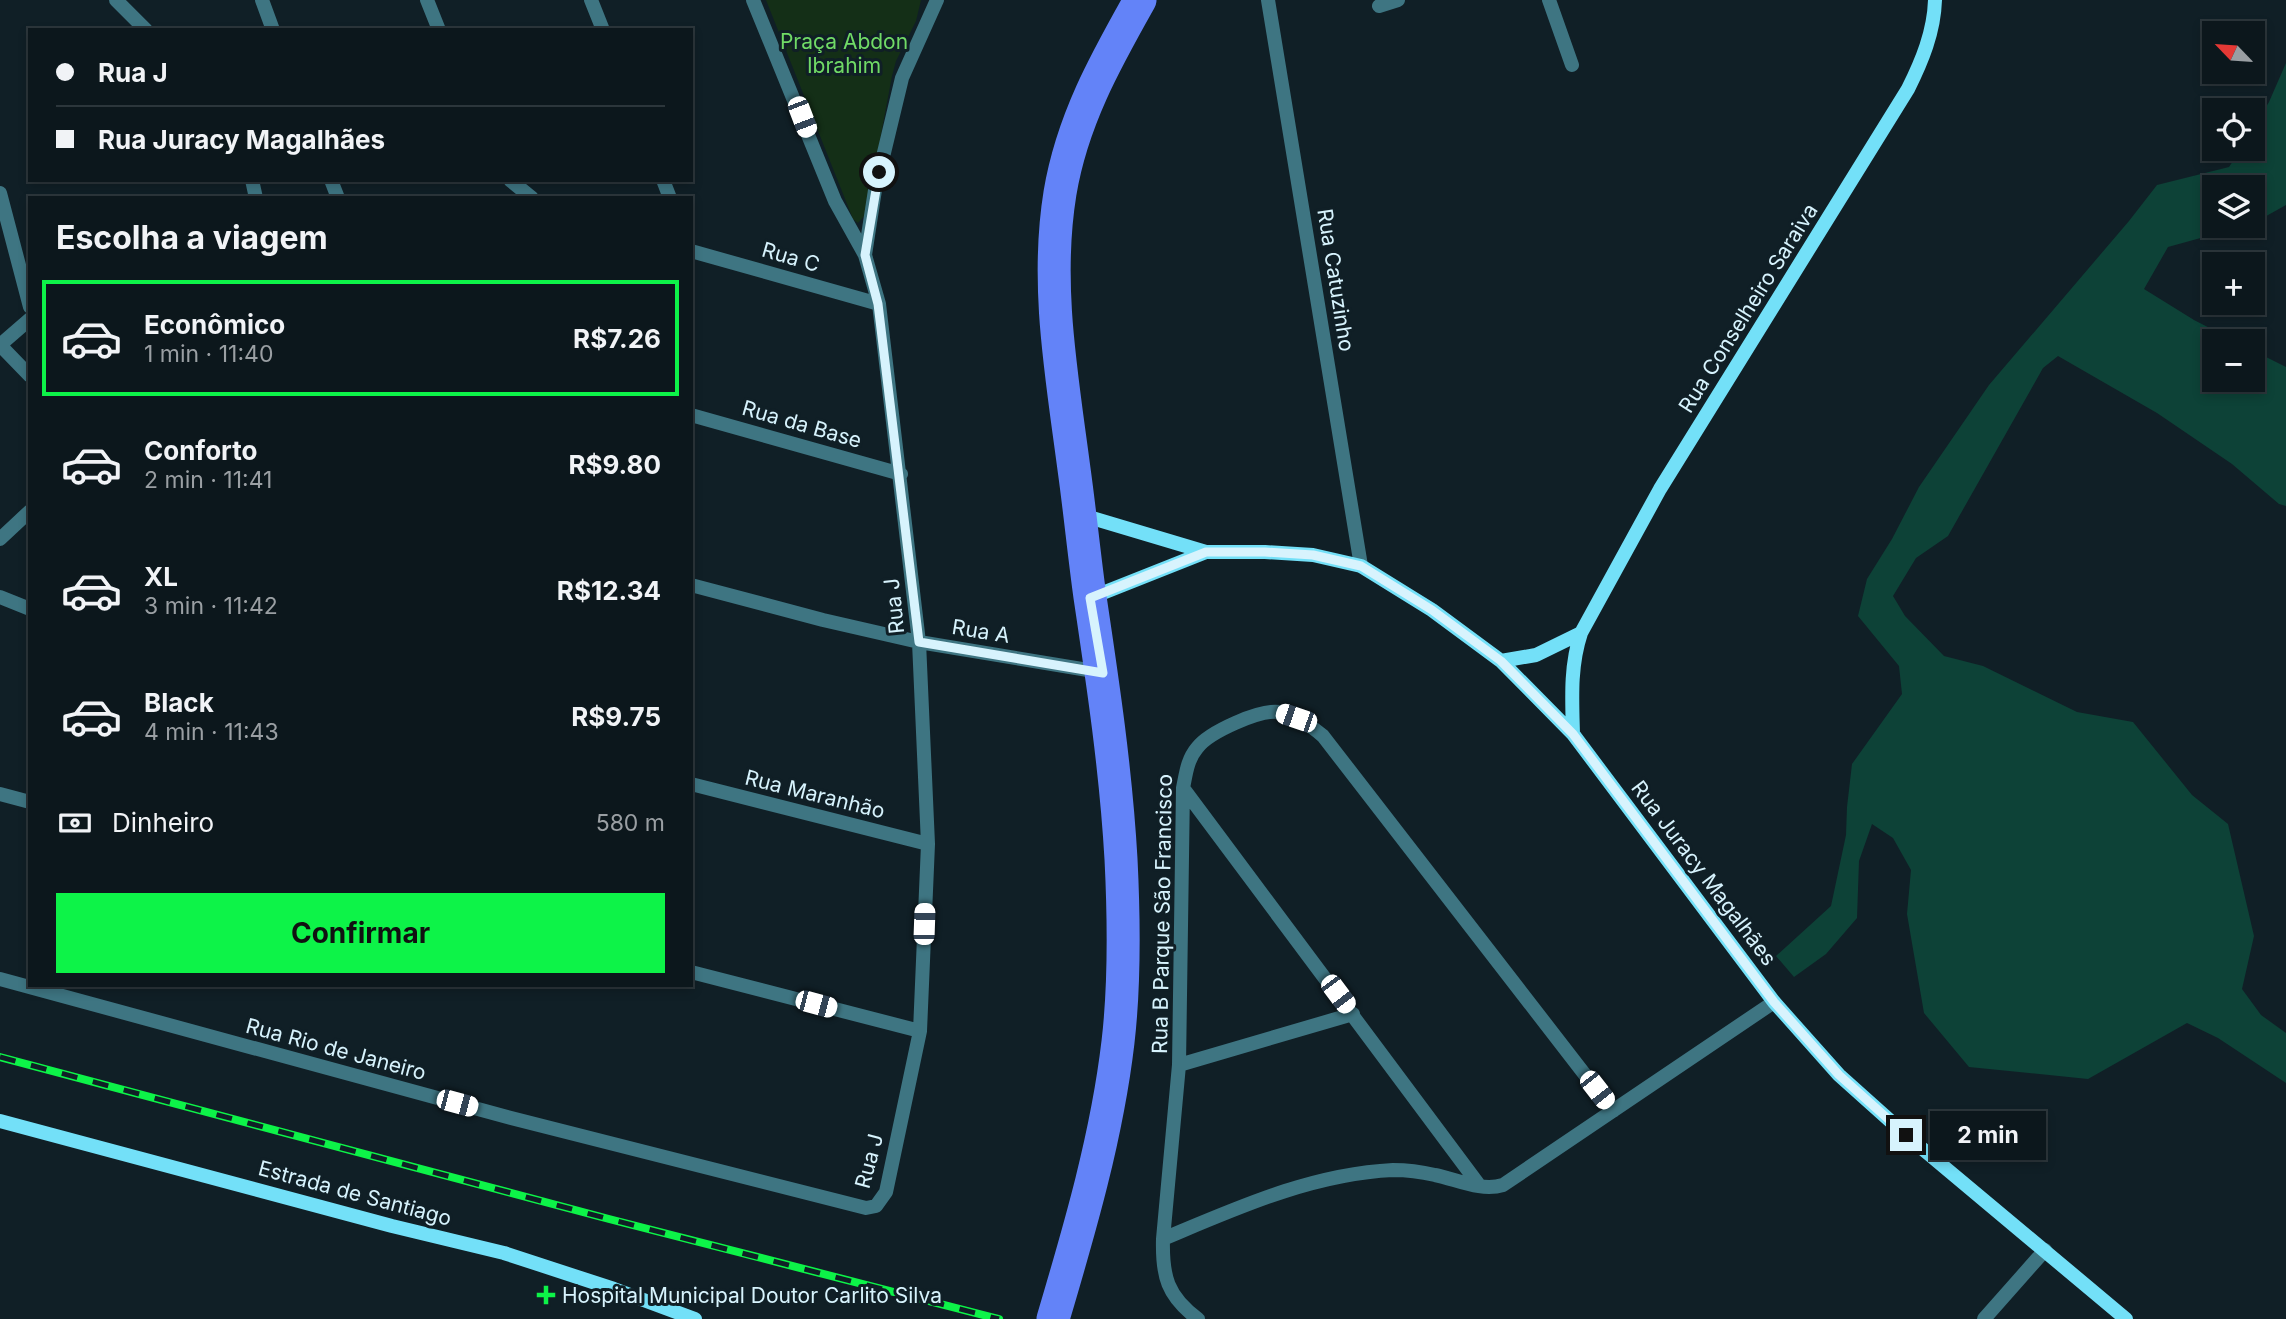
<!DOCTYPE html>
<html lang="pt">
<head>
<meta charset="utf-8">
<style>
  :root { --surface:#0c171c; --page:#1a2429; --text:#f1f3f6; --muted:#9a9fa3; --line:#2c363b; --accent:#0df348 }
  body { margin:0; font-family:Inter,sans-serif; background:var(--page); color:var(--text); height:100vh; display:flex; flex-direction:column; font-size:26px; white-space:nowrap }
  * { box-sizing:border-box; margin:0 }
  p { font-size:23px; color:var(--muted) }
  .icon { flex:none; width:38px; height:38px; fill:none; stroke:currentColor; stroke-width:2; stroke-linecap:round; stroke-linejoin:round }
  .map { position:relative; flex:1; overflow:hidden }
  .sheet { position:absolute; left:28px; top:196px; width:665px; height:791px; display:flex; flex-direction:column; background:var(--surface); border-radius:0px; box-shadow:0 4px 10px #0003,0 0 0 2px var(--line) }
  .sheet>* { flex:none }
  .hud { position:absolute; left:28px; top:28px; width:665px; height:154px; border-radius:0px; box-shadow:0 4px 10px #0003,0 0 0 2px var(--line); display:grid; align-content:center; height:154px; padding:0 28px; background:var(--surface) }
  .needle { width:46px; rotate:295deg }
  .fabs { position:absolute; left:2202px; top:21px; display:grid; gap:14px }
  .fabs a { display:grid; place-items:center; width:63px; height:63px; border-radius:0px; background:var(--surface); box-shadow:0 4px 10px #0003,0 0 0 2px var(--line); font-size:35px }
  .end { position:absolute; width:32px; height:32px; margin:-16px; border:9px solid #d7f3fd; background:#111; box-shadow:0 0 0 4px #111 }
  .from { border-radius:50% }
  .bubble { position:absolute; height:49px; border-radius:0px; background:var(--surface); box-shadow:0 4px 10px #0003,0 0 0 2px var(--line); font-size:23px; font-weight:700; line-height:49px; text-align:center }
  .car { position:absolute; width:21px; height:42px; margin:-21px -10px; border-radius:9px; box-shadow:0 0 5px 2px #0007; background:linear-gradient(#fff 24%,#345 0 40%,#fff 0 76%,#345 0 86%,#fff 0) }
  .hud b { display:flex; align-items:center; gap:24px; height:66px; font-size:26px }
  .hud b+b { border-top:2px solid var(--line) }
  .hud i { width:18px; height:18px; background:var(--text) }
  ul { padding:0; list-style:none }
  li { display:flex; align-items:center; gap:21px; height:116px; margin:0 14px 10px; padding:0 14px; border:4px solid transparent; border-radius:0px }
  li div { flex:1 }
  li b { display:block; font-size:26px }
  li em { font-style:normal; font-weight:700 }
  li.selected { border-color:var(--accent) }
  li>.icon { width:63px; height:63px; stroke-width:1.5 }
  h2 { padding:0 28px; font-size:32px; line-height:84px }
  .pay { display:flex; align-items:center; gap:18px; height:77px; padding:0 28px; font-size:26px }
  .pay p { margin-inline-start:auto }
  .cta { display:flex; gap:14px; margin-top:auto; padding:14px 28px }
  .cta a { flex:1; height:80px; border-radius:0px; background:var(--accent); color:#111; font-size:28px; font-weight:700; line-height:80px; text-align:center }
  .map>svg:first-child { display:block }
  .park { fill:#142f17 }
  .water { fill:#0d4237 }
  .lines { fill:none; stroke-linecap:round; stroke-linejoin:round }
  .street { stroke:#3e7582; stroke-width:14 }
  .secondary { stroke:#73e0f8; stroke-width:14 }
  .primary { stroke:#6383f8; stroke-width:33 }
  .rail-casing { stroke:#0df348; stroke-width:8 }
  .rail { stroke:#101f26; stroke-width:5; stroke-dasharray:16; stroke-linecap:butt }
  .route { stroke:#d7f3fd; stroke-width:9 }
  .poi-dot { fill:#0df348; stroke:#101f26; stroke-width:2.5 }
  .labels { text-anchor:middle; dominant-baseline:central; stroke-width:6; stroke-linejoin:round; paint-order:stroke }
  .park-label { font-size:21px; fill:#70da66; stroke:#101f26 }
  .street-label { font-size:21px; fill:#d7f3fd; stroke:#101f26 }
  .poi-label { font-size:21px; fill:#d7f3fd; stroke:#101f26; text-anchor:start }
</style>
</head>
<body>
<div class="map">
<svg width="2286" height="1319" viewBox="0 0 2286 1319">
  <rect width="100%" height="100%" fill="#101f26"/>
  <!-- park -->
  <path class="park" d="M766 0H921L916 21 896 61 892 76 866 214 858 223 853 219Z"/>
  <!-- water -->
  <path class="water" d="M2286 63V205L2252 224V187H2214V226H2244L2168 247 2144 289 2194 320 2235 341H2214V380H2252V350L2286 367V506L2279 504 2232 464 2157 413 2058 356 2043 368 1948 536 1916 558 1893 596 1905 616 1944 656 1983 666 2077 712 2133 722 2192 795 2228 824 2254 936 2242 989 2261 1015 2286 1033V1083L2218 1038 2187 1023 2088 1079 1969 1067 1924 1013 1907 914 1911 870 1893 838 1872 824 1859 861 1857 918 1826 954 1794 977 1776 956 1831 906 1846 835 1847 807 1852 764 1902 694 1899 666 1858 616 1867 579 1892 539 1919 487 1989 385 2129 221 2157 185 2229 167 2241 149H2252V130L2269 102Z"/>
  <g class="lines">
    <!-- street -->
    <path class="street" d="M116 0 146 30
      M262 0 273 30
      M427 0 439 30
      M591 0 603 30
      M753 0 835 201 865 255
      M1268 0 1361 566
      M1549 0 1572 65
      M1379 6 1398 0
      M252 180 256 198
      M331 180 338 198
      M510 180 532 198
      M663 180 670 198
      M0 193 30 307
      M691 251 879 304
      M0 345 30 376
      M0 345 30 319
      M691 415 901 474
      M0 539 30 511
      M691 585 823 620 919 642 1100 672
      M0 597 30 609
      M691 784 928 844
      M1183 788 1479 1185
      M0 794 30 802
      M691 972 920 1031
      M0 979 511 1118 866 1208 876 1206 886 1192 920 1031 928 844 919 642 879 304 865 255 875 190 902 78 937 0
      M1179 1065 1353 1014
      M1163 1239C1237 1208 1311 1174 1393 1170 1406 1170 1422 1172 1435 1175 1456 1179 1481 1192 1503 1185L1774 1002
      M1198 1319C1167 1296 1162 1276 1163 1239L1179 1065 1183 788C1186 774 1187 760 1197 748 1209 732 1260 709 1280 712 1297 715 1311 726 1323 736L1613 1111
      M1984 1319 2045 1250"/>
    <!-- secondary -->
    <path class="secondary" d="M1082 515 1206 552H1265L1313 555 1361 566 1432 610 1501 661 1573 734 1774 1002 1839 1075 1906 1135 2126 1319
      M1090 598 1206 552
      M1501 661 1536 655 1581 633
      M1573 734C1572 699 1570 666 1581 633L1660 489 1908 89C1922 61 1934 32 1935 0
      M0 1121 392 1226 504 1253 614 1289 695 1319"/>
    <!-- primary -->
    <path class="primary" d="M1053 1319C1080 1228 1107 1136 1118 1042 1125 982 1124 919 1121 859 1116 771 1103 684 1090 597 1084 554 1080 512 1074 469 1062 377 1045 285 1060 193 1072 121 1105 62 1140 0"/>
    <defs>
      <path id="rail" d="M0 1057 609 1219 999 1319"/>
    </defs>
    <!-- rail casing -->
    <use href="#rail" class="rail-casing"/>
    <!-- rail -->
    <use href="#rail" class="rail"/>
  </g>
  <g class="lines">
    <!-- route -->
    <path class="route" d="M879 172 865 255 878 304 919 642 1103 673 1090 598 1206 552H1265L1313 555 1361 566 1432 610 1501 661 1573 734 1774 1002 1839 1075 1906 1135"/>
  </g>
  <!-- markers -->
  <path class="poi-dot" d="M542.5 1284.5h7v7h7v7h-7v7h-7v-7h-7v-7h7z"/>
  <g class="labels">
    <!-- park labels -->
    <g class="park-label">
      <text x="844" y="41">Praça Abdon<tspan x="844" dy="24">Ibrahim</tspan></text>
    </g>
    <!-- street labels -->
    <g class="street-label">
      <text transform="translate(791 257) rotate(16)">Rua C</text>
      <text transform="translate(1336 280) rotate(81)">Rua Catuzinho</text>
      <text transform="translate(1748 308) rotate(-58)">Rua Conselheiro Saraiva</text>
      <text transform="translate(802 424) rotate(16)">Rua da Base</text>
      <text transform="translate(894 606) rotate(-96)">Rua J</text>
      <text transform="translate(981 631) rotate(9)">Rua A</text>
      <text transform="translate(815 794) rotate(14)">Rua Maranhão</text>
      <text transform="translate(1704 873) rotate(53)">Rua Juracy Magalhães</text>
      <text transform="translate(1162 914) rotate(-89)">Rua B Parque São Francisco</text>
      <text transform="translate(336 1049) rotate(15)">Rua Rio de Janeiro</text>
      <text transform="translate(869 1161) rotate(-75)">Rua J</text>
      <text transform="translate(355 1193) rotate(15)">Estrada de Santiago</text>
    </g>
    <!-- poi labels -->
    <g class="poi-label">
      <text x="562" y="1295">Hospital Municipal Doutor Carlito Silva</text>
    </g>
  </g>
</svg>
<div class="fabs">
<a><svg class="needle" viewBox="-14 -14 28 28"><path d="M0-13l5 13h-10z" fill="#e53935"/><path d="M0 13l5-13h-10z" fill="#9a9fa3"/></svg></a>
<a><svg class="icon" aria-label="locate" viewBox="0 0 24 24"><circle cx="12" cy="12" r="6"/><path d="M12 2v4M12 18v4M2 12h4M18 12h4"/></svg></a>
<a><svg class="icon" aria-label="layers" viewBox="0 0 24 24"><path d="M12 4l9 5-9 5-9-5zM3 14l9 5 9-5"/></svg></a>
<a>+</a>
<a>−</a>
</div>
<i class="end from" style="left:879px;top:172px"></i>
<i class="end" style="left:1906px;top:1135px"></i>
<div class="bubble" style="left:1930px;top:1111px;width:116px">2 min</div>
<i class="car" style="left:802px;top:117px;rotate:159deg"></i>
<i class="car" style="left:1296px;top:718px;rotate:289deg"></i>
<i class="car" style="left:924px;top:924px;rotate:2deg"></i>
<i class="car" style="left:1338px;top:994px;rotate:143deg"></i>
<i class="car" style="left:816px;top:1004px;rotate:105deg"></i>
<i class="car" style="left:1597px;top:1090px;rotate:142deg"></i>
<i class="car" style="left:457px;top:1103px;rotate:105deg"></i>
<div class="hud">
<b><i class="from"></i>Rua J</b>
<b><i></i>Rua Juracy Magalhães</b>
</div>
<section class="sheet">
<h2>Escolha a viagem</h2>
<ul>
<li class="selected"><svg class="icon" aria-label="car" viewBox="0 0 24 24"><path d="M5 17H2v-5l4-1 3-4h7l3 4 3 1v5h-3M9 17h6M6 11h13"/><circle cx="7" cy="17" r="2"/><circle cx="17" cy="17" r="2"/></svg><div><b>Econômico</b><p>1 min · 11:40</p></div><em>R$7.26</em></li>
<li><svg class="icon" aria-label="car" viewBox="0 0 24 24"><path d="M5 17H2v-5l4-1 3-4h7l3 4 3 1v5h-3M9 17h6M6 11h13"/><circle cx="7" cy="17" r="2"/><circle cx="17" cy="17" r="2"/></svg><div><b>Conforto</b><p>2 min · 11:41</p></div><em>R$9.80</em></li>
<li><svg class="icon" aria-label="car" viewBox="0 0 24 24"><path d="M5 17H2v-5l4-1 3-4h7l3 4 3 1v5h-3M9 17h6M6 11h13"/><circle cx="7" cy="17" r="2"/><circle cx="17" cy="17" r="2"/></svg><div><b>XL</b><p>3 min · 11:42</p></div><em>R$12.34</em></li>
<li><svg class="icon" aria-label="car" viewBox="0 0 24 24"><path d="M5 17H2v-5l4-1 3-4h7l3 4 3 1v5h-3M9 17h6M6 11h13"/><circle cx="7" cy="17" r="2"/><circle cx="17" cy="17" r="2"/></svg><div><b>Black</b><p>4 min · 11:43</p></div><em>R$9.75</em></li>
</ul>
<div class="pay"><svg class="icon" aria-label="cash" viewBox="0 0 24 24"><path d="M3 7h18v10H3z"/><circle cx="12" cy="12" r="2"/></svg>Dinheiro<p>580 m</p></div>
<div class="cta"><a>Confirmar</a></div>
</section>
</div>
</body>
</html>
